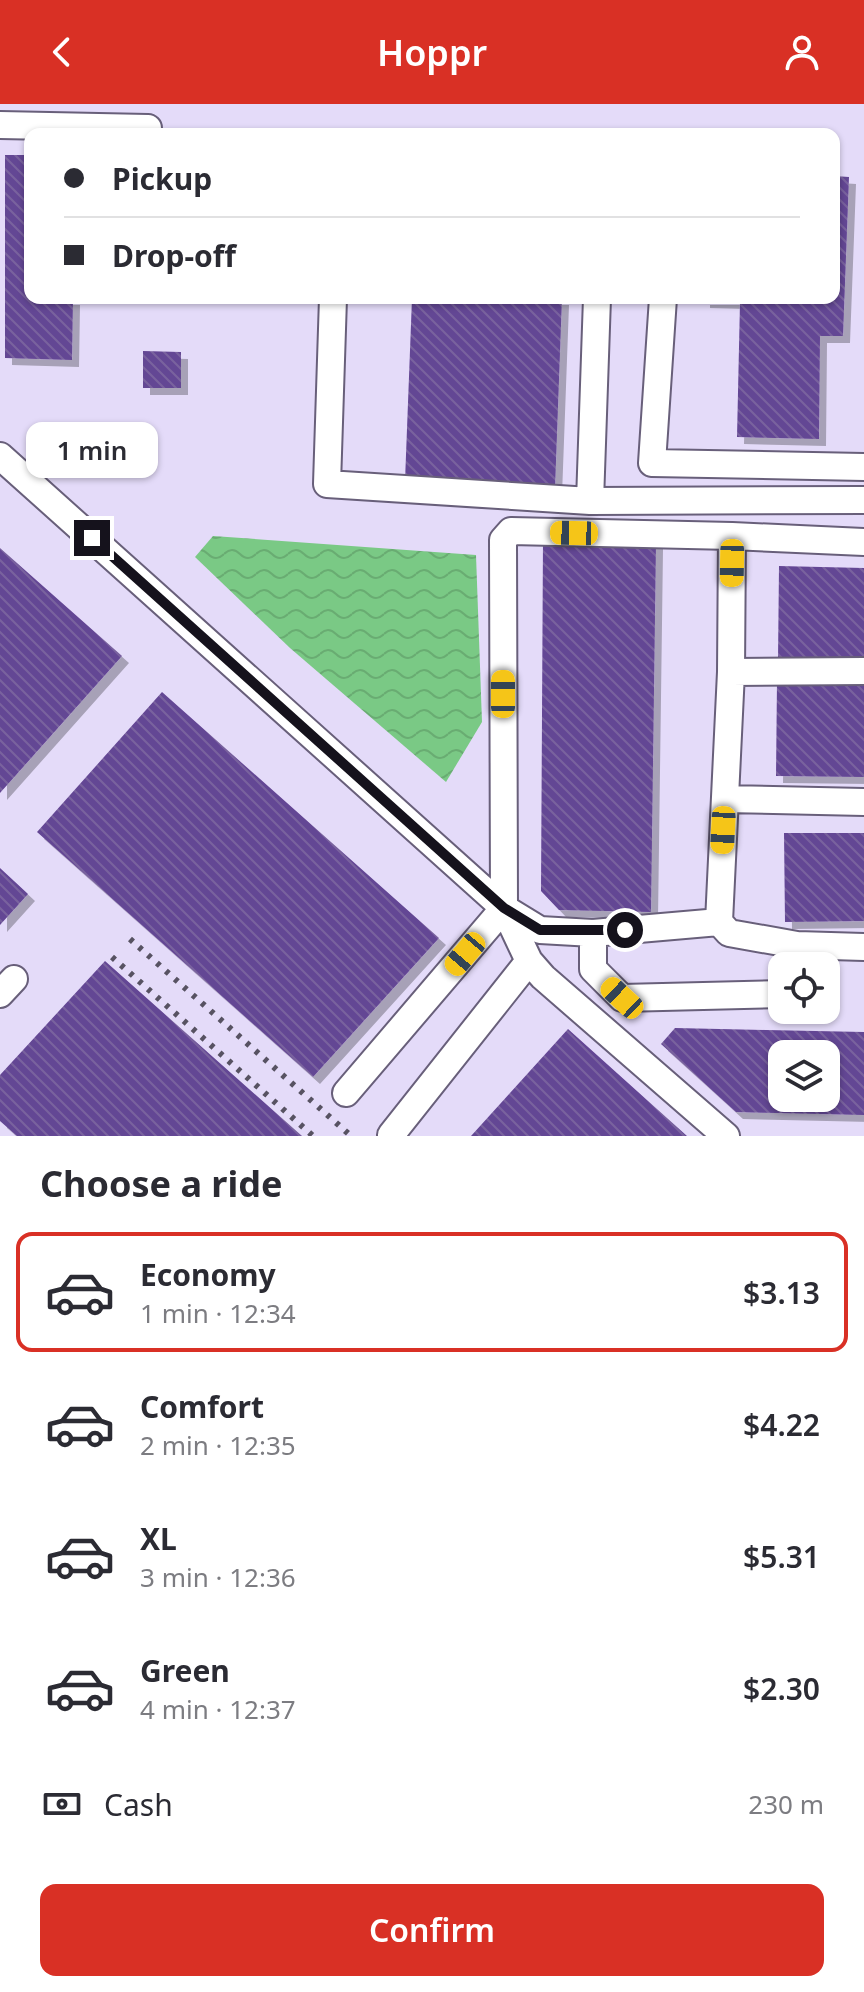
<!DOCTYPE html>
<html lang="en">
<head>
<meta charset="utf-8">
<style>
  :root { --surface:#fff; --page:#f7f7f7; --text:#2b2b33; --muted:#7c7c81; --line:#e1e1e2; --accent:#d93025 }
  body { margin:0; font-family:"Noto Sans",sans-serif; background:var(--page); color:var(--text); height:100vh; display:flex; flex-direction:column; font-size:30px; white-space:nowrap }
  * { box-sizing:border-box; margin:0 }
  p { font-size:26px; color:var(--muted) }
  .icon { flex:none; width:44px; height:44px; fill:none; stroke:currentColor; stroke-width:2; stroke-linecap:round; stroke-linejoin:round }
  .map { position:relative; height:1032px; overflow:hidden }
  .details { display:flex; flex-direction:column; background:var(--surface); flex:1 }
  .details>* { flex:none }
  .banner { position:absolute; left:24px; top:24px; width:816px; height:176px; border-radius:16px; box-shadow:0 2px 6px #0004; display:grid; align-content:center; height:176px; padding:0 40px; background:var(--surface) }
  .tools { position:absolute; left:768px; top:848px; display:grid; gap:16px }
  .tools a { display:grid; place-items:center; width:72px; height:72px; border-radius:16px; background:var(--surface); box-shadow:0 2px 6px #0004; font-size:40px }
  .end { position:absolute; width:36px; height:36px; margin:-18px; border:10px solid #15121c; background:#fff; box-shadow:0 0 0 4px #fff }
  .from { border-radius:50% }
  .bubble { position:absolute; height:56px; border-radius:16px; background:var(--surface); box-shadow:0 2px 6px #0004; font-size:26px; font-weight:600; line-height:56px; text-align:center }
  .car { position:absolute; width:24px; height:48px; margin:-24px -12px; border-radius:10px; box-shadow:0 0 6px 2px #0007; background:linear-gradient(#f5c518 24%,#345 0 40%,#f5c518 0 76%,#345 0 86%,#f5c518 0) }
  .banner b { display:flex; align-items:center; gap:28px; height:76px; font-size:30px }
  .banner b+b { border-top:2px solid var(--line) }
  .banner i { width:20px; height:20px; background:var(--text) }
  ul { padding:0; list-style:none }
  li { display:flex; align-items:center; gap:24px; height:120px; margin:0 16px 12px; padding:0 24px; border:4px solid transparent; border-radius:16px }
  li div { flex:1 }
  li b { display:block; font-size:30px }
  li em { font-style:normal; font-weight:600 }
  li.current { border-color:var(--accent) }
  li>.icon { width:72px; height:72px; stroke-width:1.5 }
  h2 { padding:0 40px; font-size:36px; line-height:96px }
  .pay { display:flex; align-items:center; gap:20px; height:88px; padding:0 40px; font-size:30px }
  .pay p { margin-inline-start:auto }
  .cta { display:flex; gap:16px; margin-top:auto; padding:16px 40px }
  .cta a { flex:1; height:92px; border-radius:16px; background:var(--accent); color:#fff; font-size:32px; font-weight:600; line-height:92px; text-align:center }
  header { display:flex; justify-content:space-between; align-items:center; height:104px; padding:0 40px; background:var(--accent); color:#fff; font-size:36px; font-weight:600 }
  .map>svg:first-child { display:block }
  .water { fill:url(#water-waves) }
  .building { fill:url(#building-back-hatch); fill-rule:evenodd; filter:url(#shadow) }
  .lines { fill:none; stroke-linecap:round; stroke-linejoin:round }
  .minor-casing { stroke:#685f7a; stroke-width:30 }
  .minor { stroke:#fff; stroke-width:26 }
  .rail { stroke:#575262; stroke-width:6; stroke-dasharray:4 8; stroke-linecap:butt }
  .route { stroke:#15121c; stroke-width:10 }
</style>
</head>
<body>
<header><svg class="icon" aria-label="back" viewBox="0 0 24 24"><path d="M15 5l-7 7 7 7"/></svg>Hoppr<svg class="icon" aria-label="person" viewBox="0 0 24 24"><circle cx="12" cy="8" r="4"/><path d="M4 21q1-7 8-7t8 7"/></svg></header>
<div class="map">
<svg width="864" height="1032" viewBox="0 0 864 1032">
  <defs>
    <pattern id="water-waves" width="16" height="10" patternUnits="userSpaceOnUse" patternTransform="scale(2)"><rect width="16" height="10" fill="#7ac985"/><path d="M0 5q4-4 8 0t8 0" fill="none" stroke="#69ac72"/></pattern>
    <pattern id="building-back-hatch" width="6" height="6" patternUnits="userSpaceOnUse" patternTransform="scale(2)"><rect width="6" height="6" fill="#644694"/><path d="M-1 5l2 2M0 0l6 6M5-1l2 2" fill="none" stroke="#79629e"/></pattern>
    <filter id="shadow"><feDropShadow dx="7" dy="7" stdDeviation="0" flood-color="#0004"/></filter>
  </defs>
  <rect width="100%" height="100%" fill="#e4dbf9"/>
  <!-- water -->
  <path class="water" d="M213 432 476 451 482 618 446 678 290 544 195 453Z"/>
  <!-- building -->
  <path class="building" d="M5 51H30V194H73L72 256 5 254Z
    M834 72 849 73 843 232H820L819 335 737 333 740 198 703 197V194H834Z
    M412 194H562L555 384 405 377Z
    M143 247 181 248V284H143Z
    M543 435 656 438 651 808 559 806 541 787Z
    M0 444 122 552 0 689Z
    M779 462 864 464V557L778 556Z
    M777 577 864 578V673L776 672Z
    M162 588 439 834 313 973 37 728Z
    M784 729H864V817L785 818Z
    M0 764 28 790 0 821Z
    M105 857 302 1032H17L0 1017V971Z
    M675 924 864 928V1011L736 1008 661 940ZM782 950H826V994H782Z
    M568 925 687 1032H471Z"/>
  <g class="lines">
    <defs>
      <path id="minor" d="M0 21 148 24
        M333 194 327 380 590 397
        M597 194 590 397 864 396
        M663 194 652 359 864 363
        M0 352 504 804 346 989
        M731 568 864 567
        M725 695 864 698
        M504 804 540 826 593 829V865L622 894 782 890
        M593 829 719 818
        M797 841 864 843
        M799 862 797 841 729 829 719 818 731 568 732 432 864 438
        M0 890 14 875
        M391 1031 529 857
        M726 1032 543 873 529 857 504 804 503 436 511 427 732 432"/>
    </defs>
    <!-- minor casing -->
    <use href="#minor" class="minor-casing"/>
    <!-- minor -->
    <use href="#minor" class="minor"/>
    <!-- rail -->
    <path class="rail" d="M130 835 351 1032
      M112 853 313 1032"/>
  </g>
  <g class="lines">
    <!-- route -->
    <path class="route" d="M92 434 504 804 540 826H625"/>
  </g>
</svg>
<div class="tools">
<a><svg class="icon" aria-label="locate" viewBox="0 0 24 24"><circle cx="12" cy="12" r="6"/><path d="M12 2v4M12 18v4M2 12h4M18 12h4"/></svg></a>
<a><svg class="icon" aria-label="layers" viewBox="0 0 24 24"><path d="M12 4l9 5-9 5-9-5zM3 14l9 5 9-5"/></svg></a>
</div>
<i class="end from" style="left:625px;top:826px"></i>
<i class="end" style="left:92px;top:434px"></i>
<div class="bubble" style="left:26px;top:318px;width:132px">1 min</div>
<i class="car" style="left:574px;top:429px;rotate:271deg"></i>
<i class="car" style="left:732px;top:459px;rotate:181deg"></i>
<i class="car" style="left:503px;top:590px;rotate:0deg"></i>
<i class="car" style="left:723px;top:726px;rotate:183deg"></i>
<i class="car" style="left:465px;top:850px;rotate:220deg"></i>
<i class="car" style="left:622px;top:894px;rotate:313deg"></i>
<div class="banner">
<b><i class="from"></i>Pickup</b>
<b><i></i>Drop-off</b>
</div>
</div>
<section class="details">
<h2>Choose a ride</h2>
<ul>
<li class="current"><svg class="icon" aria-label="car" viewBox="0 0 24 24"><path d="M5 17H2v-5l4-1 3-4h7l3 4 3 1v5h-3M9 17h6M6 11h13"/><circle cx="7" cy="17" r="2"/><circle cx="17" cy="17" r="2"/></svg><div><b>Economy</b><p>1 min · 12:34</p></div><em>$3.13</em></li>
<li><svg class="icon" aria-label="car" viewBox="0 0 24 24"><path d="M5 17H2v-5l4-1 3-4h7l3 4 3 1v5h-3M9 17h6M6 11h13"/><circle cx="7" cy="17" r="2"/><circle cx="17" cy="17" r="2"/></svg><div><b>Comfort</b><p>2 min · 12:35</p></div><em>$4.22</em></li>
<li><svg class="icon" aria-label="car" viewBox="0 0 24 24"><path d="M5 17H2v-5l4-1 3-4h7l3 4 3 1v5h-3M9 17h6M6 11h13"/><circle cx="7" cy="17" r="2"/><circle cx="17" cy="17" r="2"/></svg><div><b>XL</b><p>3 min · 12:36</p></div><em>$5.31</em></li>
<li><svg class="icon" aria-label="car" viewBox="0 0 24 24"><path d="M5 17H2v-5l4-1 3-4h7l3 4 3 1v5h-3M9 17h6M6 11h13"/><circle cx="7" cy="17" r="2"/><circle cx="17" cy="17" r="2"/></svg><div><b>Green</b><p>4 min · 12:37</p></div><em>$2.30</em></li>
</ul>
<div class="pay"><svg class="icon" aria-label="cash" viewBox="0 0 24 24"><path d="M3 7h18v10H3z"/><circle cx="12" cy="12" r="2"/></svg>Cash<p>230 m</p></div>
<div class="cta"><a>Confirm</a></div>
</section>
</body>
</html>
